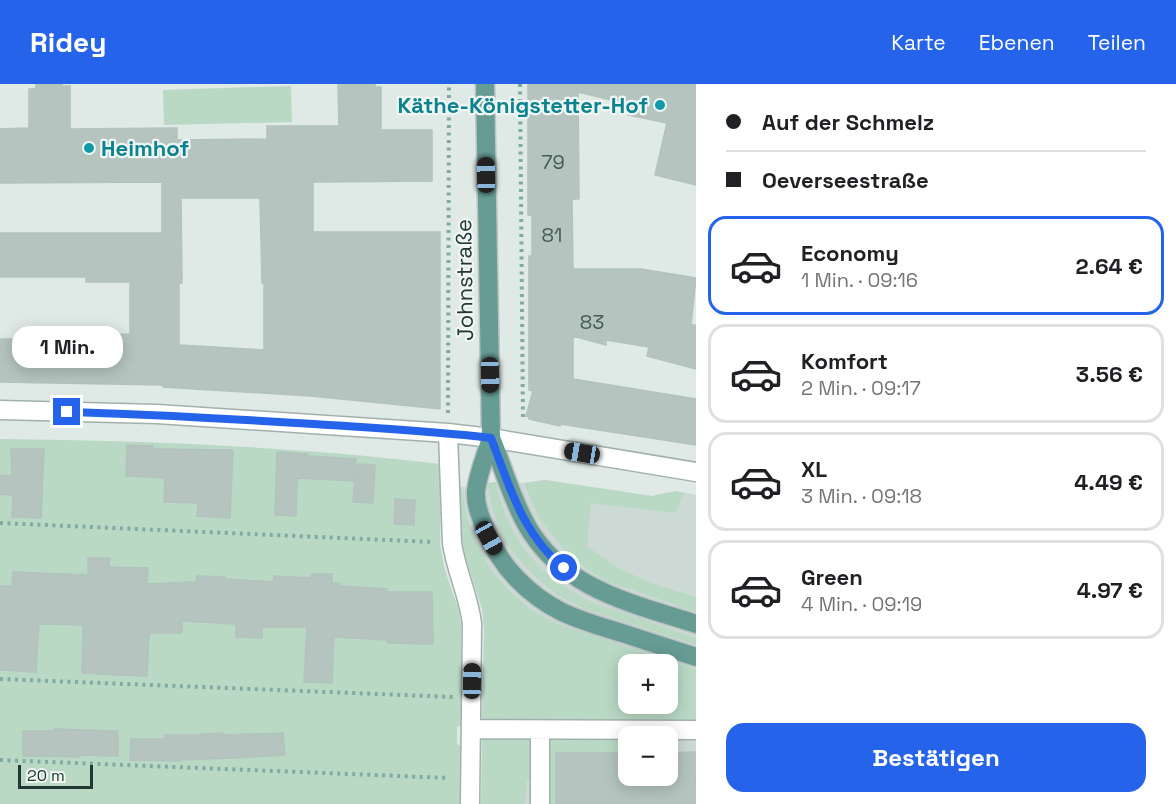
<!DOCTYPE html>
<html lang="de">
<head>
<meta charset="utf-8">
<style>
  :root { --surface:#fff; --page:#f6f6f6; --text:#202124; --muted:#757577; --line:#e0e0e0; --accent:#2563eb }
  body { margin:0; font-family:"Space Grotesk",sans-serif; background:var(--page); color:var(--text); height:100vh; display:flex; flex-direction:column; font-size:22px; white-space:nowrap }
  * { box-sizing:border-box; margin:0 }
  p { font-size:20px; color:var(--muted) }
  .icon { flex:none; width:33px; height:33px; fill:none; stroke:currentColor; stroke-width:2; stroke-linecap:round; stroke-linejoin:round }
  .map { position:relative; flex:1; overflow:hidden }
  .side { display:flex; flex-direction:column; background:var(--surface); width:480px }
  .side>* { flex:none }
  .banner { display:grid; align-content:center; height:132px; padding:0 30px; background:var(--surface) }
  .controls { position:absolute; left:618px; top:570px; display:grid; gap:12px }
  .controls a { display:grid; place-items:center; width:60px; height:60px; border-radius:12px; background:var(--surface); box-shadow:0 3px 15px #0003; font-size:30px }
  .scale { position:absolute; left:18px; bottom:15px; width:75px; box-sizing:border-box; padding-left:6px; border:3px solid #213834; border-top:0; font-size:16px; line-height:21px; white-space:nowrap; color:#213834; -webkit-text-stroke:4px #eff6f3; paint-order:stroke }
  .end { position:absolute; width:27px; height:27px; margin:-14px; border:8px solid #2563eb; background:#fff; box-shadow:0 0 0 3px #fff }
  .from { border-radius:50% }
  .bubble { position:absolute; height:42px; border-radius:18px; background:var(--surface); box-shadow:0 3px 15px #0003; font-size:20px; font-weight:800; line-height:42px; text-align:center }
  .car { position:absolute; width:18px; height:36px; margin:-18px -9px; border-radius:8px; box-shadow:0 0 4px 2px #0007; background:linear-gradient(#222 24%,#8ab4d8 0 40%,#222 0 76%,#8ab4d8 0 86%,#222 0) }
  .banner b { display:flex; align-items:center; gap:21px; height:57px; font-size:22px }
  .banner b+b { border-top:2px solid var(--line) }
  .banner i { width:15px; height:15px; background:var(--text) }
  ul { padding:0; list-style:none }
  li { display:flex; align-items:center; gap:18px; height:99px; margin:0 12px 9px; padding:0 18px; border:3px solid var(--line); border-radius:18px }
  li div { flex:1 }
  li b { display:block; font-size:22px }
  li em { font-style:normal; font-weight:800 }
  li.current { border-color:var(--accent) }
  li>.icon { width:54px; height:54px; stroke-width:1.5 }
  .button { display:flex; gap:12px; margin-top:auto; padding:12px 30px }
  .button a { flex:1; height:69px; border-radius:18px; background:var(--accent); color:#fff; font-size:24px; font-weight:800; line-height:69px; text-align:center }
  header { display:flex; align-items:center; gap:36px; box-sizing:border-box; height:84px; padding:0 30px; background:var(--accent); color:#fff }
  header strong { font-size:28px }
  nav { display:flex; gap:33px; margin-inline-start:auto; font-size:21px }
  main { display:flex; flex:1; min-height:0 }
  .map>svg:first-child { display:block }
  .built { fill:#cdd9d5; fill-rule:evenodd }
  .green { fill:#b9d9c5; fill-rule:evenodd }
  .building { fill:#b5c4bf; stroke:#b2c2bd; stroke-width:1.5; fill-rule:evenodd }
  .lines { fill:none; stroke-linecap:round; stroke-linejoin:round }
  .minor-casing { stroke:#a2b0ad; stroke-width:21 }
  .major-casing { stroke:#bcc3c2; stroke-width:21 }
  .path { stroke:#81aba2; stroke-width:4; stroke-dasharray:3 4.5; stroke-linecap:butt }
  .minor { stroke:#fff; stroke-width:18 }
  .major { stroke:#669c94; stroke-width:18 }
  .route { stroke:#2563eb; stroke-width:8 }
  .culture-dot { fill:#0f9aa8; stroke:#eff6f3; stroke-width:2 }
  .labels { text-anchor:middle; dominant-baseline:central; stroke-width:4.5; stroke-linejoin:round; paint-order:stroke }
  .number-label { font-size:20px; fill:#465b57 }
  .culture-label { font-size:22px; font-weight:bold; fill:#0d838f; stroke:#eff6f3; text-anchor:end }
  .street-label { font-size:22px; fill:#213834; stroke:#eff6f3 }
</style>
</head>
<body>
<header>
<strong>Ridey</strong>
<nav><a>Karte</a><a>Ebenen</a><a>Teilen</a></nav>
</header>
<main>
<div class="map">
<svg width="696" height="720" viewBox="0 0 696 720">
  <rect width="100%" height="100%" fill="#dfe9e6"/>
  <!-- built -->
  <path class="built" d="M544 396 652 412 676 407 696 411V720H503L509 506 492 486 478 462 466 429 462 403 496 398 524 399ZM628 580H668V620H628ZM628 652H668V692H628Z"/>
  <!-- green -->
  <path class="green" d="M291 2 292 38 164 41 163 6Z
    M0 355C102 356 203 359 305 367 350 370 396 375 441 380L440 461 445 486 459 527 461 540V642L457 643V660L461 662 460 720H0Z
    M545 396 652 412 676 407 684 409 676 429 591 419 587 462 619 485 657 501 696 513V528L605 497 570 473 540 436 524 399Z
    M496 398C506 452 538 492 588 516 598 521 611 524 622 528 647 537 671 545 696 554V561L585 525 556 510 532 490 506 459 493 428 487 399Z
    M459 403H462L466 429 478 462 492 486 509 506 530 525 558 540 696 585V640L484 638 482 634 484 546 482 525 464 469 461 445ZM628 580H668V620H628Z
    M532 652V691L527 697 525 720H481L482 654Z
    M628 652V669H556V720H545L547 653Z"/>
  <!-- building -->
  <path class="building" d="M36 0H62V2H70V45L177 44V56L267 55V42H339L338 1 375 0V3H381V46H432V97L313 98V148H440V325L311 312 163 303V301L0 298V255H89V251L130 250V198H86V193H0V149H162V98L0 99V45L29 44V5H36ZM181 114H260L262 199H264V266L179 261V199H182Z
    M528 0H696V101L655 91 667 39 628 31 629 26 623 24 624 19 578 8 579 115H572L573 185H641L696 194 691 241H696V285L647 272 649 263 606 256V261L573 252V295L696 315V361L560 340V342L529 335V333L526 332 533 307 529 306V172H532V131H528Z
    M127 361 153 362V365L233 366 230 434 197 432 198 419 164 418 165 394 126 392Z
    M11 365H44L41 434 12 433 13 411 0 410V391L12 392Z
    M277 368 308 370 307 372 356 375 355 380 375 381 373 419 353 418 355 388 354 397 297 394 296 432 275 431Z
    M395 415 415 416 414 441 394 440Z
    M88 474H110L109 483 148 484 147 500 196 498 197 492 225 493V495L273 498 274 492 311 494V490H332V499H340V502L387 505 386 508H432L433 560 388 559V556L334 553 332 599 304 598 307 543H262V554L236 553V540L182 537V549H149L147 592 119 591 82 589 83 541 39 540 36 588 0 586V502H12L13 488 88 491Z
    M54 645 118 647V672L80 671V673L23 672V647H54Z
    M223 649V651L283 649 285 671 233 674 179 676V677L130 676 131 655H165V651H202V650Z
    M696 668V720H556V669H628V692H668V669Z"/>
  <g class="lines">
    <defs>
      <path id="minor" d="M0 326 157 330 448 349 491 354 696 388
        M448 349 452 459C456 487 469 512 472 540L470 720
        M471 645 696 646
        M540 646V720"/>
      <path id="major" d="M485 0 491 354C486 371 478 389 476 407 475 421 481 434 486 447 500 482 528 511 562 528 581 537 602 543 622 549 647 557 671 565 696 573
        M491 354C503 383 511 413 526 440 562 505 631 519 696 540"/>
    </defs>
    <!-- minor casing -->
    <use href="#minor" class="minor-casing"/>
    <!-- major casing -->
    <use href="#major" class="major-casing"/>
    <!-- path -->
    <path class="path" d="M520 0 523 335
      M448 329 449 0
      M0 439 433 458
      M0 595 453 613
      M0 676 449 694"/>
    <!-- minor -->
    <use href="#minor" class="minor"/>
    <!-- major -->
    <use href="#major" class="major"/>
  </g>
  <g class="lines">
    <!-- route -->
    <path class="route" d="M67 328C150 330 232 335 314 340 373 344 432 347 491 354 510 403 522 450 564 484"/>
  </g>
  <!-- markers -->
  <g class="culture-dot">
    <circle cx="660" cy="21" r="6"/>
    <circle cx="89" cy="64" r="6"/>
  </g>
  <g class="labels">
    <!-- number labels -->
    <g class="number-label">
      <text x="553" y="78">79</text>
      <text x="552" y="151">81</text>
      <text x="592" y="238">83</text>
    </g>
    <!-- culture labels -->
    <g class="culture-label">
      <text x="648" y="21">Käthe-Königstetter-Hof</text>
      <text x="101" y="64" text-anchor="start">Heimhof</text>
    </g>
    <!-- street labels -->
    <g class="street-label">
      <text transform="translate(464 196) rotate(-91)">Johnstraße</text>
    </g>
  </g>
</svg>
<div class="controls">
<a>+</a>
<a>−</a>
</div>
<div class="scale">20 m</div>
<i class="end from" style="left:564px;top:484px"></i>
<i class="end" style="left:67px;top:328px"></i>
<div class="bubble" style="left:12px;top:242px;width:111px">1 Min.</div>
<i class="car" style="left:486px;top:91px;rotate:359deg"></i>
<i class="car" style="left:490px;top:291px;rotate:179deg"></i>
<i class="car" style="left:582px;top:369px;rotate:279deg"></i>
<i class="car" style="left:489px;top:454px;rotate:151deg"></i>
<i class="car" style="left:472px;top:597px;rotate:1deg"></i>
</div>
<section class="side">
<div class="banner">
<b><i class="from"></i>Auf der Schmelz</b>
<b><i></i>Oeverseestraße</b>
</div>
<ul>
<li class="current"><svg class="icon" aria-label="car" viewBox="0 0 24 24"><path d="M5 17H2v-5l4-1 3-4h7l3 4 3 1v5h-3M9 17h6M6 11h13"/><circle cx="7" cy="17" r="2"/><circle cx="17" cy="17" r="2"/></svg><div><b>Economy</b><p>1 Min. · 09:16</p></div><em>2.64 €</em></li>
<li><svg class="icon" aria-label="car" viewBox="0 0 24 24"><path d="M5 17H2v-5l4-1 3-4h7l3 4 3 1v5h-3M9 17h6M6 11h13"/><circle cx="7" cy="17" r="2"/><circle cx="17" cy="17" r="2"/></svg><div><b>Komfort</b><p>2 Min. · 09:17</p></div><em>3.56 €</em></li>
<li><svg class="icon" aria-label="car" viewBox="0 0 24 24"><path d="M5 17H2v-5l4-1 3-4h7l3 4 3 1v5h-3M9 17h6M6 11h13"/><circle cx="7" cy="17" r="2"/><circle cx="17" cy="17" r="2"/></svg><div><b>XL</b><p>3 Min. · 09:18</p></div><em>4.49 €</em></li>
<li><svg class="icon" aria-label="car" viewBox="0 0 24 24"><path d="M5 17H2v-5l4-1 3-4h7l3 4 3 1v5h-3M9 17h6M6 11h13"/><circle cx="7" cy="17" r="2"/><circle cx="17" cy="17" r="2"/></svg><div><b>Green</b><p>4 Min. · 09:19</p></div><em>4.97 €</em></li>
</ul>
<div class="button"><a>Bestätigen</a></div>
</section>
</main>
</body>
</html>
